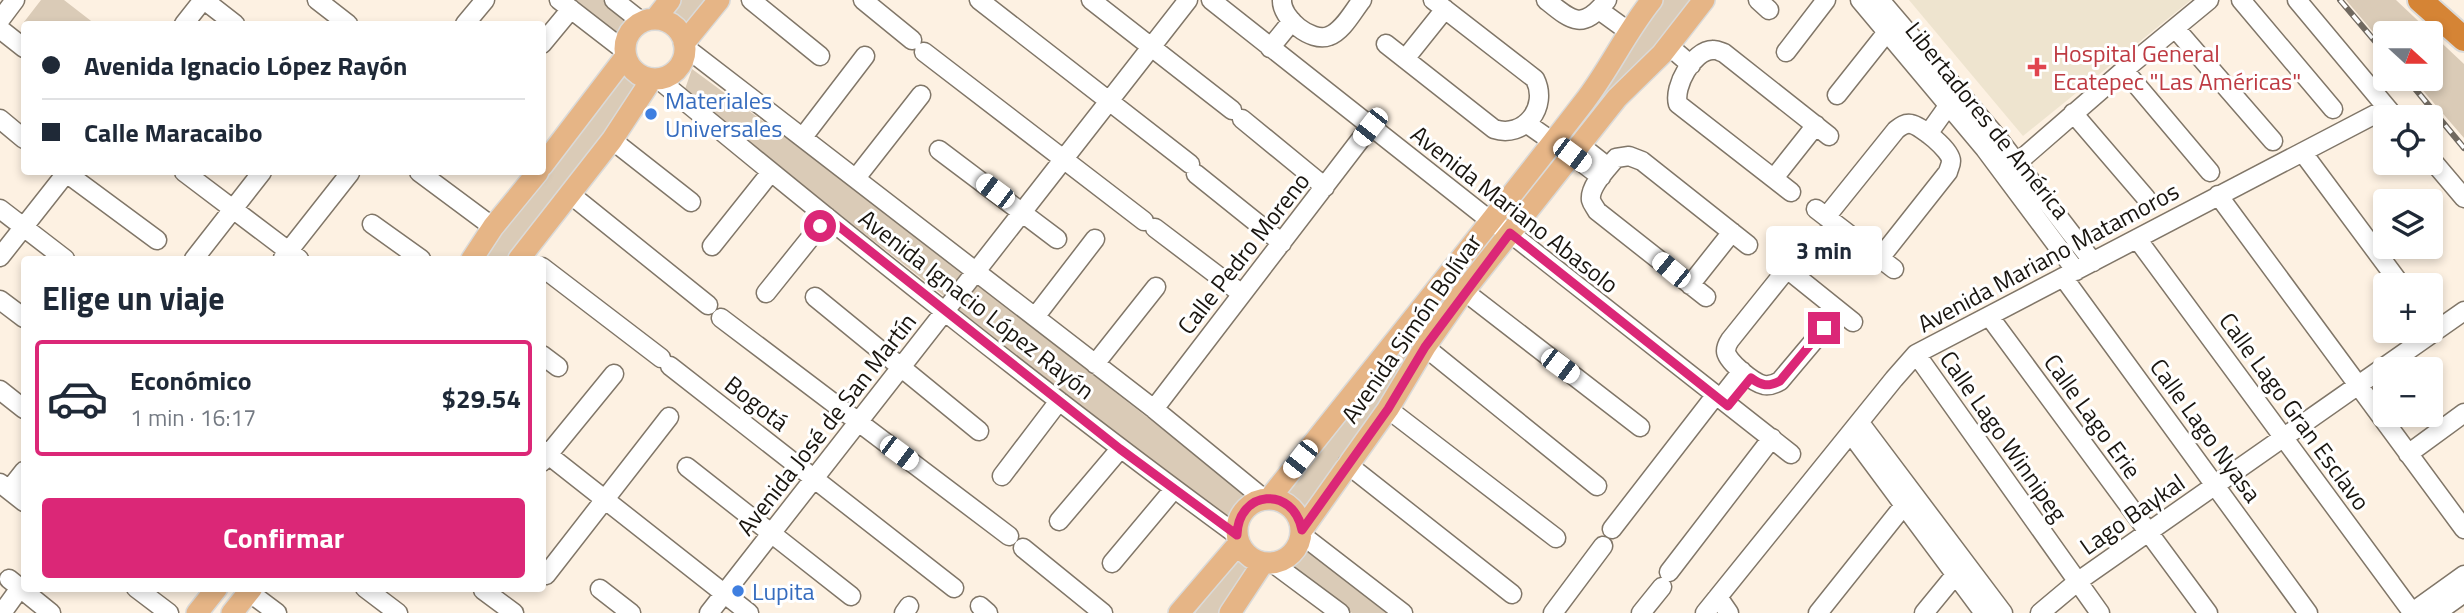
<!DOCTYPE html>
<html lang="es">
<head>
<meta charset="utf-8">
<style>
  :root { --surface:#fff; --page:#f2f2f3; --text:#1f2937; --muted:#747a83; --line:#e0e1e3; --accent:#db2777 }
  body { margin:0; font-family:"Titillium Web",sans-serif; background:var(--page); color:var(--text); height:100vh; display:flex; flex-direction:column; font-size:26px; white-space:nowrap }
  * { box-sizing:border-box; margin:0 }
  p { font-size:23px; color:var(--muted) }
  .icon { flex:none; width:38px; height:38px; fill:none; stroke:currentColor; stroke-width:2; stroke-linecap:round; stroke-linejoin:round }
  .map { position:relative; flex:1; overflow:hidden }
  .details { position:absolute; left:21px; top:256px; width:525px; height:336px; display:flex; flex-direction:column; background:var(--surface); border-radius:7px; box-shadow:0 4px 10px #0003 }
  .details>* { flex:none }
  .guide { position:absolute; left:21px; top:21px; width:525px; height:154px; border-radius:7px; box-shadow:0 4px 10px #0003; display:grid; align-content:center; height:154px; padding:0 21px; background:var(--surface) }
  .needle { width:46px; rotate:111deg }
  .buttons { position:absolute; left:2373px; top:21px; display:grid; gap:14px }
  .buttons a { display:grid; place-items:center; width:70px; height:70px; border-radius:7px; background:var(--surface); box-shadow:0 4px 10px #0003; font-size:35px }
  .end { position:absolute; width:32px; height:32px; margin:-16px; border:9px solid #db2777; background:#fff; box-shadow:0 0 0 4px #fff }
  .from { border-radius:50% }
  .bubble { position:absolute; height:49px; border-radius:7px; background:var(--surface); box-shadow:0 4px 10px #0003; font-size:23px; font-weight:700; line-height:49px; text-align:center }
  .car { position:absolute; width:21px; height:42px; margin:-21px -10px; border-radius:9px; box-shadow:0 0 5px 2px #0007; background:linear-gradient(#fff 24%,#345 0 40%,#fff 0 76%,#345 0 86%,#fff 0) }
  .guide b { display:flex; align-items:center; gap:24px; height:66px; font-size:26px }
  .guide b+b { border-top:2px solid var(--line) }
  .guide i { width:18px; height:18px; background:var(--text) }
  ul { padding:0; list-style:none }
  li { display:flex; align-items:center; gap:21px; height:116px; margin:0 14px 10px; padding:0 7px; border:4px solid var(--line); border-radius:7px }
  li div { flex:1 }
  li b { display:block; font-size:26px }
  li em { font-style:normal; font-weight:700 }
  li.selected { border-color:var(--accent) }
  li>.icon { width:63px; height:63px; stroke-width:1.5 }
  h2 { padding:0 21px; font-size:32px; line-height:84px }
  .button { display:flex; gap:14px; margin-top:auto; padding:14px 21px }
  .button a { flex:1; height:80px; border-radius:7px; background:var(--accent); color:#fff; font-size:28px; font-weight:700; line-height:80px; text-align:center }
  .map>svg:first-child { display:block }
  .medical { fill:#eee4cf }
  .green { fill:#dacbb7 }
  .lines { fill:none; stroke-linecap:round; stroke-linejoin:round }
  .minor-casing { stroke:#807668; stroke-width:21 }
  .major-casing { stroke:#dadad9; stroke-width:24 }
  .highway-casing { stroke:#dadad9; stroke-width:28 }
  .minor { stroke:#fff; stroke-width:18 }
  .major { stroke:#e6b586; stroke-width:21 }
  .highway { stroke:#d58435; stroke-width:24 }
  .rail-casing { stroke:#706960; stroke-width:6 }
  .rail { stroke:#fff; stroke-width:3.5; stroke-dasharray:10; stroke-linecap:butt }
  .route { stroke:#db2777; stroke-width:9 }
  .health-dot { fill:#e0444e; stroke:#fff; stroke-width:2.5 }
  .shop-dot { fill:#3f7fe0; stroke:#fff; stroke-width:2.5 }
  .labels { text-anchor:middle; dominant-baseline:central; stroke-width:6; stroke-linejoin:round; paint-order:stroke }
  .health-label { font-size:24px; fill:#be3a42; stroke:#fff; text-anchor:start }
  .shop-label { font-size:24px; fill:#366cbe; stroke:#fff; text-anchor:start }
  .street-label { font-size:24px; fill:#19150f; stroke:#fff }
</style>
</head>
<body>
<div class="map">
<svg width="2464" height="613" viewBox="0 0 2464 613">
  <rect width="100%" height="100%" fill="#fdf1e2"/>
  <!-- medical -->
  <path class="medical" d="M1909 0H2191L2023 136Z"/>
  <!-- green -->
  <path class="green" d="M41 0H64L95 24H27L24 22Z
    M572 0H603L628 20 617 34Z
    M679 0H711L688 29 668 13Z
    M1659 0H1696L1510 221 1505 218Z
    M2346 0H2396L2464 64V138L2413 79H2431V33H2385V46Z
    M692 69 965 270 944 296 684 92Z
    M625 70 641 86 511 259H480Z
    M1497 236 1304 514 1293 502 1279 495 1346 409Z
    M976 283 1245 494 1226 519 957 312Z
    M1307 548 1390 613H1352L1291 567Z
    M1239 558 1259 569 1224 613H1195Z"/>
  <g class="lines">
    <defs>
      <path id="minor" d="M204 0 235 24
        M317 0 348 24
        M559 0 625 51
        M614 0 642 22
        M751 0 820 56
        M863 0 912 40
        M979 0 1190 164
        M1091 0 1232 110
        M1211 0 1492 222 1510 233 1791 454
        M1282 0C1281 18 1311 43 1329 36 1343 31 1353 11 1362 0
        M1546 0C1572 21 1582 31 1607 0
        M1758 0 1769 10
        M1860 0 1985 149 2076 271
        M1880 0 1997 137 2093 262
        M2241 0 2333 109
        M2297 0 2393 115
        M1599 10 1628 31
        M0 20 15 0
        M184 24 203 0
        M465 24 485 0
        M2175 28 2273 141
        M0 29 24 48
        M542 44 571 9
        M1386 44 1494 129C1524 139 1549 107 1535 79L1433 0
        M1669 46 1691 65
        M685 47 1154 409 1264 499
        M1270 48 1292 21
        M924 52 1144 221
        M1786 52 1826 0
        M1405 59 1445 9
        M2124 70 2210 172
        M658 79C847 235 1039 390 1237 535
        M1837 95 1887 32
        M2073 113 2146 198
        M0 119 24 139
        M1242 119 1325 187
        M1526 123 1553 142
        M1928 134 1948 106
        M803 137 865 56
        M612 140 691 202
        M1580 145 1608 167
        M939 150 1057 239
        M2303 153 2401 285
        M1572 155 1601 177
        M2431 159 2464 198
        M2017 163 2124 70 2209 0
        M65 172 157 240
        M184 172 299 259
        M419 172 493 227
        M1196 174 1282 243
        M856 178 921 95
        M1774 178 1816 125
        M1791 192 1678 104C1673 87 1693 50 1713 50 1716 49 1721 52 1724 53L1829 136
        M570 194 708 305
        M2218 195 2464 529
        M0 209 65 259
        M1816 209 1894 269
        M1826 217 1896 130C1901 126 1905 123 1911 124 1921 126 1951 150 1951 161 1951 165 1949 168 1948 172L1880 258
        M372 224 421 259
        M1155 228 1242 294
        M2138 240 2412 612
        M712 246 771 172
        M0 257 67 172
        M283 258 350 173
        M194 259 262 172
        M1777 261 1853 322
        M542 267 661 358
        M1787 269 1730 340C1728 343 1726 348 1726 351 1726 361 1754 383 1764 385 1770 386 1775 384 1780 381L1839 311
        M2063 277 2308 613
        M1690 285 1732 232
        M1464 291 1640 427
        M766 293 827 217
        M815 297 979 431
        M1706 297 1597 211C1595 207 1592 204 1591 200 1589 186 1608 168 1616 158L1629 156 1642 161 1748 245
        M0 300 24 318
        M1989 316 2208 613
        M1035 317 1095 239
        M721 318 1009 536
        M1425 347 1597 486
        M1916 354 2100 613
        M542 355 558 367
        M1095 364 1156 287
        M670 366 954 588
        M0 390 24 409
        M1720 399 1742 371
        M1154 409 1370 127
        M1388 409 1556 538
        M1860 423 2003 613
        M1851 434 1984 613
        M542 450 749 613
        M2408 454 2464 413
        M542 462 614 374
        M1347 464 1512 594
        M687 467 851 596
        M1002 476 1059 401
        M0 483 24 502
        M9 490 24 471
        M1059 521 1120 449
        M1612 529 1715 396
        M1302 535 1403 613
        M1023 548 1103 613
        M1112 563 1174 489
        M1274 564 1340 613
        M1669 572 1772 438
        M546 575 669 417
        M9 579 51 613
        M136 588 169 613
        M365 588 398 613
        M600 589 631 613
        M483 590 514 613
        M249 592 277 613
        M1718 597 1729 613
        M980 606 988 613
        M2 613 20 588
        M709 613 1188 0
        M904 613 909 606
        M1553 613 1603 546
        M1641 613 1662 587
        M1705 613 1894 379 1916 354 2387 108
        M1818 613 1905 504
        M1924 613 1956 574
        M2040 613 2077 582 2464 311
        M2411 613 2464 575
        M2436 613 2464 593"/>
      <path id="major" d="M655 19 670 0
        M625 49a30 30 0 1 1 60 0a30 30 0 1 1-60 0Z
        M684 43 719 0
        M542 166 626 56
        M472 259 493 227 538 172
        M519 259 612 140 652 79
        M1237 531a32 32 0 1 1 64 0a32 32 0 1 1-64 0Z
        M1269 499C1374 366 1481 236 1584 102 1609 70 1626 32 1652 0
        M1302 530 1388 409 1425 347 1464 291 1617 98 1662 54 1704 0
        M197 613 217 588
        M232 613 252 588
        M1179 613 1239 543
        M1230 613 1263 563"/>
      <path id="highway" d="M2420 0 2464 39"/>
    </defs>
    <!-- minor casing -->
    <use href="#minor" class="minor-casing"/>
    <!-- major casing -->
    <use href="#major" class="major-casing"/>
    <!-- highway casing -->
    <use href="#highway" class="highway-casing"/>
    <!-- minor -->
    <use href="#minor" class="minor"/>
    <!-- major -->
    <use href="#major" class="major"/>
    <!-- highway -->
    <use href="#highway" class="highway"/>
    <defs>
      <path id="rail" d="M2340 0 2385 53
        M2407 79 2464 148"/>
    </defs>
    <!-- rail casing -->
    <use href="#rail" class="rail-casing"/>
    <!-- rail -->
    <use href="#rail" class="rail"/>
  </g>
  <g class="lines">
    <!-- route -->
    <path class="route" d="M820 226 827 217 1120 449 1237 535C1238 490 1293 485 1302 530L1388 409 1425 347 1510 233 1728 406 1751 378C1762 386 1768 387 1780 381L1824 328"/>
  </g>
  <!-- markers -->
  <path class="health-dot" d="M2033.5 56.5h7v7h7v7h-7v7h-7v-7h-7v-7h7z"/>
  <g class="shop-dot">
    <circle cx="651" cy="114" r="7"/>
    <circle cx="738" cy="591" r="7"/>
  </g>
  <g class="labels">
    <!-- health labels -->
    <g class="health-label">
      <text x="2053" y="53">Hospital General<tspan x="2053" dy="28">Ecatepec "Las Américas"</tspan></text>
    </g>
    <!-- shop labels -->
    <g class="shop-label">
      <text x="665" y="100">Materiales<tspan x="665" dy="28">Universales</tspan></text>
      <text x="752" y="591">Lupita</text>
    </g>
    <!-- street labels -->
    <g class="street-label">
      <text transform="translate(1988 120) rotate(51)">Libertadores de América</text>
      <text transform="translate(1515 209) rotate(38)">Avenida Mariano Abasolo</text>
      <text transform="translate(1243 253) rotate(-52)">Calle Pedro Moreno</text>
      <text transform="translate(2048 257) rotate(-28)">Avenida Mariano Matamoros</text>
      <text transform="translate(977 304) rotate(38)">Avenida Ignacio López Rayón</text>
      <text transform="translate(1411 328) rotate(-55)">Avenida Simón Bolívar</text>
      <text transform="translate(757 403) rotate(38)">Bogotá</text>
      <text transform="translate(2295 411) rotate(54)">Calle Lago Gran Esclavo</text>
      <text transform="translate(2093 416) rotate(54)">Calle Lago Erie</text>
      <text transform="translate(826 424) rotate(-52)">Avenida José de San Martín</text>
      <text transform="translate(2206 430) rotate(54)">Calle Lago Nyasa</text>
      <text transform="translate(2004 436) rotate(55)">Calle Lago Winnipeg</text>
      <text transform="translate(2132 514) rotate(-35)">Lago Baykal</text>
    </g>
  </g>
</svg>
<div class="buttons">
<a><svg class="needle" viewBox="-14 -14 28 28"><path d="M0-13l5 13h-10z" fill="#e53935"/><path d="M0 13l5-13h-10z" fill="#747a83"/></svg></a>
<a><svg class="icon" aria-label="locate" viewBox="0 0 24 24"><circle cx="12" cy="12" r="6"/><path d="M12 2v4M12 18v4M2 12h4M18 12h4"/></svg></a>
<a><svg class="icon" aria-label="layers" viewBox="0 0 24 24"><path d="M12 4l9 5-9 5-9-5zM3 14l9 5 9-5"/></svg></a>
<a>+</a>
<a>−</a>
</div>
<i class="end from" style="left:820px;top:226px"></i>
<i class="end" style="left:1824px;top:328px"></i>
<div class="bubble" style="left:1766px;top:226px;width:116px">3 min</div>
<i class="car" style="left:1370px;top:127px;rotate:218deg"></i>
<i class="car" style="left:1572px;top:155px;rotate:127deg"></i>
<i class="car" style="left:995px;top:191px;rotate:307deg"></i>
<i class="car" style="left:1671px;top:270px;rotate:309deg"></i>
<i class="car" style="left:1560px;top:366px;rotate:127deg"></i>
<i class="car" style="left:899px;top:453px;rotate:127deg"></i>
<i class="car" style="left:1300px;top:459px;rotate:218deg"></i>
<div class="guide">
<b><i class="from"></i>Avenida Ignacio López Rayón</b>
<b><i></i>Calle Maracaibo</b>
</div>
<section class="details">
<h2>Elige un viaje</h2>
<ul>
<li class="selected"><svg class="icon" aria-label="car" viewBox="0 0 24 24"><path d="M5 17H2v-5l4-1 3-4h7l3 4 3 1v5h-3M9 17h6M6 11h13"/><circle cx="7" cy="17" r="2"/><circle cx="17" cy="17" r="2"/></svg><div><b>Económico</b><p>1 min · 16:17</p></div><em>$29.54</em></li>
</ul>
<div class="button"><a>Confirmar</a></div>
</section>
</div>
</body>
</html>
